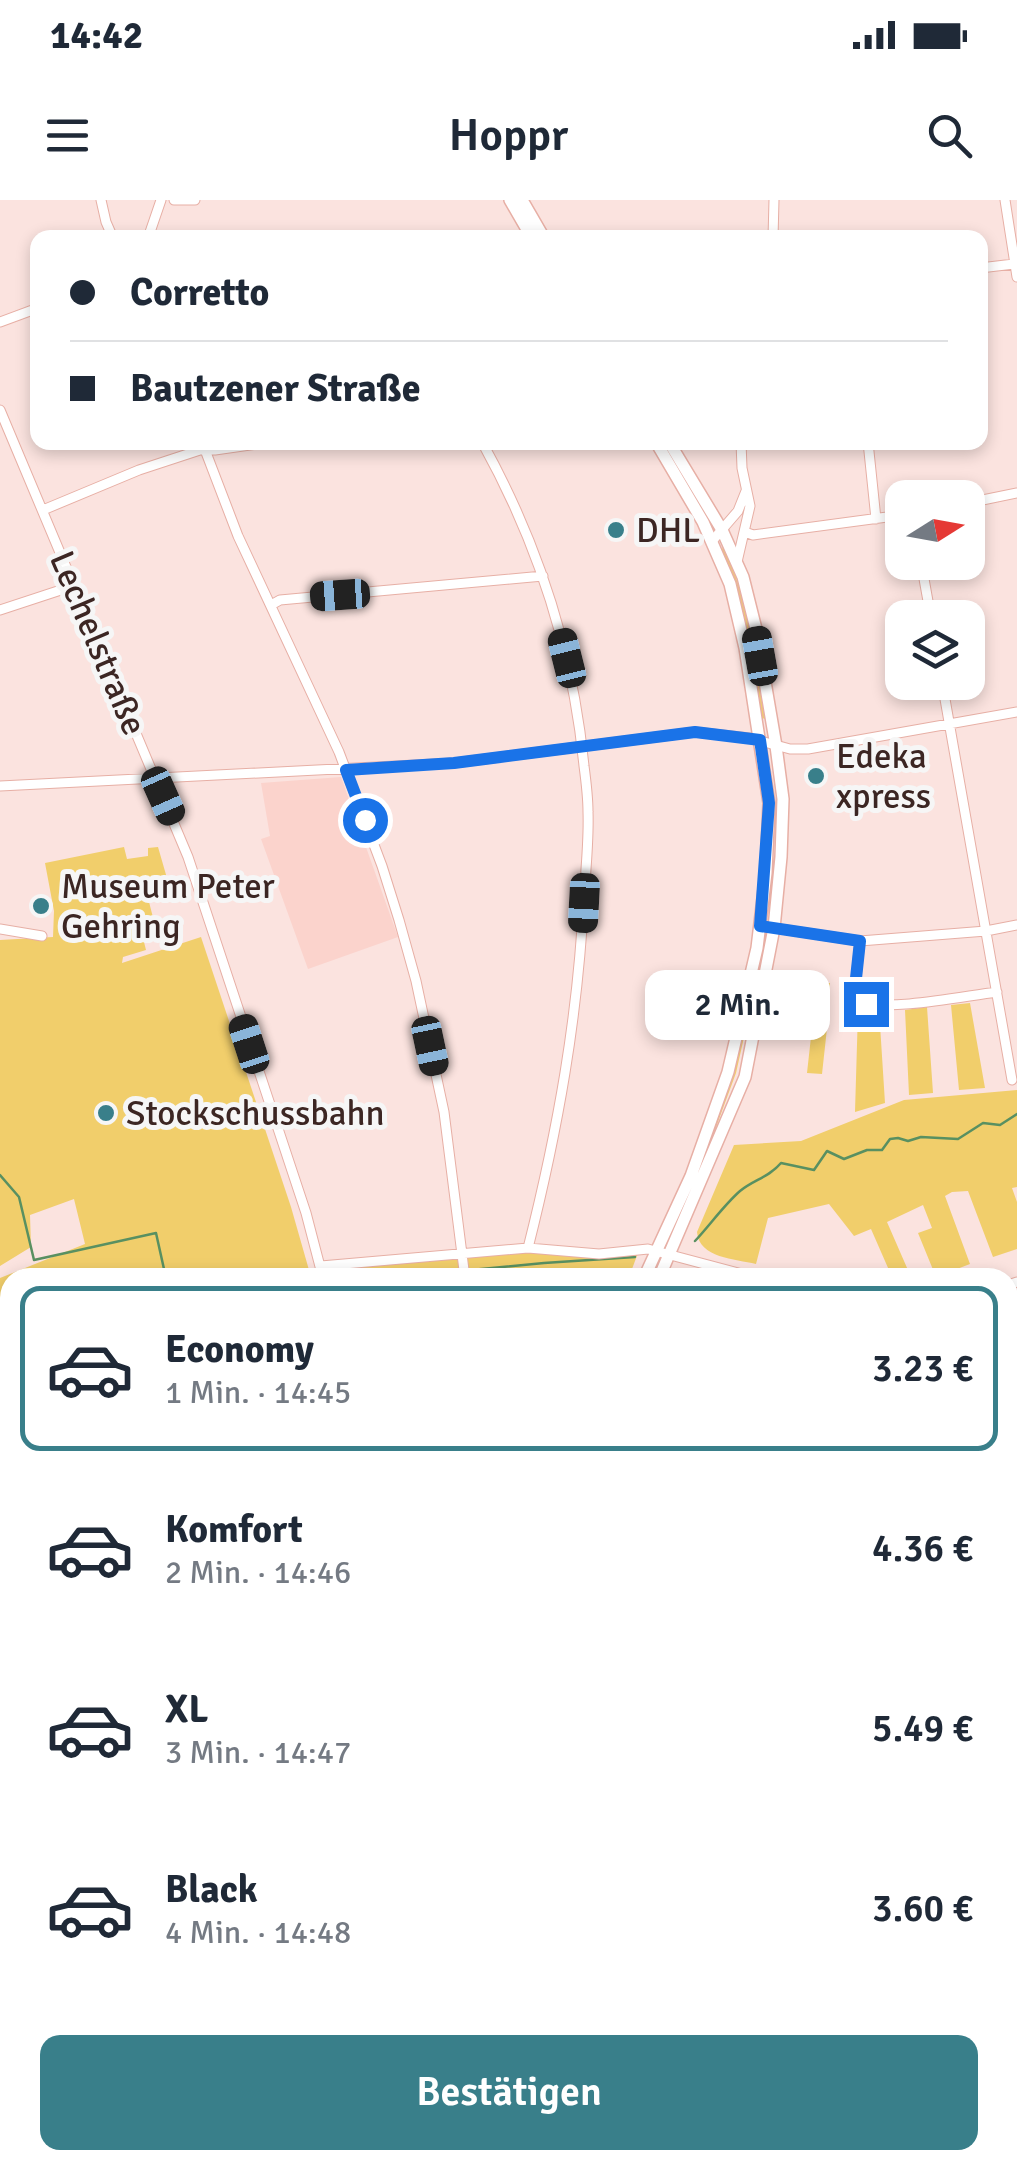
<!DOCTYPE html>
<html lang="de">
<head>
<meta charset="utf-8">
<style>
  :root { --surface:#fff; --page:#f6f6f7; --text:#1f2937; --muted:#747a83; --line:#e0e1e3; --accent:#397f8a }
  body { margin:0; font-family:Signika,sans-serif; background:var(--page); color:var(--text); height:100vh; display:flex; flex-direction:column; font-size:38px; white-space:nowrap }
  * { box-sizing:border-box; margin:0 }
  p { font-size:32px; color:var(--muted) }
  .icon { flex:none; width:55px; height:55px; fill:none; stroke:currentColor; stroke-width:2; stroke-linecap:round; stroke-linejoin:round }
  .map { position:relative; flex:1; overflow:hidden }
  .sheet { position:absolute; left:0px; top:1068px; width:1018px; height:902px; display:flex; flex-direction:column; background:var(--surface); border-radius:30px 30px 0 0; box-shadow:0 5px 15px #0003 }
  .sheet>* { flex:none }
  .top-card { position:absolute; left:30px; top:30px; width:958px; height:220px; border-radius:20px; box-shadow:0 5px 15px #0003; display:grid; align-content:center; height:220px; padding:0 40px; background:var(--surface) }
  .needle { width:65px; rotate:79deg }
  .fabs { position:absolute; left:885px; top:280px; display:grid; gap:20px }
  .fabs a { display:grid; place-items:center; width:100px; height:100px; border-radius:20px; background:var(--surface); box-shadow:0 5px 15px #0003; font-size:50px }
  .end { position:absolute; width:45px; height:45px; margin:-22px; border:12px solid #1a73e8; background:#fff; box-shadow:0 0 0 5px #fff }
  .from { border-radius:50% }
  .bubble { position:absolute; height:70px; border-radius:20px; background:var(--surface); box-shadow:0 5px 15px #0003; font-size:32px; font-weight:600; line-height:70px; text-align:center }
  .car { position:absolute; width:30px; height:60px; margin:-30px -15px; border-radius:12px; box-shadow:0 0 8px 2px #0007; background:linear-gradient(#222 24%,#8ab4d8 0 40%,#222 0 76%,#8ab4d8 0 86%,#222 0) }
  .top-card b { display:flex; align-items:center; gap:35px; height:95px; font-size:38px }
  .top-card b+b { border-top:2px solid var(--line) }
  .top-card i { width:25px; height:25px; background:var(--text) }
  ul { padding:18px 0 0; list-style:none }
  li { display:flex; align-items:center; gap:30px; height:165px; margin:0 20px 15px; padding:0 20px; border:5px solid transparent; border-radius:20px }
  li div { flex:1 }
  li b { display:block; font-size:38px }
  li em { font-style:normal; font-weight:600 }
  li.active { border-color:var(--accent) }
  li>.icon { width:90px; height:90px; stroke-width:1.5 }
  .action { display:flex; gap:20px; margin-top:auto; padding:20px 40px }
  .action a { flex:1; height:115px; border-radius:20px; background:var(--accent); color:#fff; font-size:40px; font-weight:600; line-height:115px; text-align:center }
  .status { display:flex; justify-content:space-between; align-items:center; height:70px; padding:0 50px; background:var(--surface); direction:ltr }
  .status svg { height:28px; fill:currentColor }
  header { display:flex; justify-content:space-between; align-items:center; height:130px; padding:0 40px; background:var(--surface); font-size:45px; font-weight:600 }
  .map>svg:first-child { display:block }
  .built { fill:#fbd3cc }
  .green { fill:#f1ce6b }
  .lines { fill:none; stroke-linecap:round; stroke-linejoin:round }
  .stream { stroke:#599061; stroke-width:2.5 }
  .minor-casing { stroke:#e7afa5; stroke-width:11 }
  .major-casing { stroke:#e7afa5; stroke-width:14 }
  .minor { stroke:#fff; stroke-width:9 }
  .major { stroke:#fff; stroke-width:11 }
  .rail-casing { stroke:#654f4c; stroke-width:6 }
  .rail { stroke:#f6f6f6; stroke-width:2.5; stroke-dasharray:8; stroke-linecap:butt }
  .route { stroke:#1a73e8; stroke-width:12 }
  .poi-dot { fill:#397f8a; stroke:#f6f6f6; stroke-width:4 }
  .labels { text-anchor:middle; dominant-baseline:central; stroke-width:10; stroke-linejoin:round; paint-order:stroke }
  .poi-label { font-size:35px; fill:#3c2623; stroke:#f6f6f6; text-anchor:start }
  .street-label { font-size:35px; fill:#3c2623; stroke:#f6f6f6 }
</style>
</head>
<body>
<div class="status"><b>14:42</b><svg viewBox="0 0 49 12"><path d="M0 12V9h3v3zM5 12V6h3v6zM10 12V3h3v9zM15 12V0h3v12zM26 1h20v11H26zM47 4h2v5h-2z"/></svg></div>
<header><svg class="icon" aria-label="menu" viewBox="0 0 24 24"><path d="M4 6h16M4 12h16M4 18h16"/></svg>Hoppr<svg class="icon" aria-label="search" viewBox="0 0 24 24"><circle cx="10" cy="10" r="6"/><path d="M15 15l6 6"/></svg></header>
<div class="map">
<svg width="1017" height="1969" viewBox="0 0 1017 1969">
  <rect width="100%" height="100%" fill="#fbe3df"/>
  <!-- built -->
  <path class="built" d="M341 577 398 737 308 769 261 639 270 636 261 583Z
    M1008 1510 1017 1515V1602L1008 1622Z
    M1008 1941 1017 1945V1969H771L775 1960H1008Z
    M10 1951V1960H45L47 1969H0V1953Z
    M553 1960H610L621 1969H557Z"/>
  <!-- green -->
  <path class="green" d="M723 346C749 399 755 461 765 519L762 518 751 454 721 354Z
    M124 647 127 659 148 656V648L158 647 171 692 148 698 158 737 144 742 146 750 123 757 122 763 201 737 291 1007 311 1077 10 1078V1229L0 1169V1078L85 1044 74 999 30 1015 31 1047 0 1066V740L53 737 54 711 45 663Z
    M758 751 763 752 736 873 705 957 670 1039 668 1038 703 956Z
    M817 783H830L826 808 829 810 822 874 807 873Z
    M970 803 985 888 959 890 951 805Z
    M927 807 933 893 909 895 905 810Z
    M879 809 885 903 855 912 858 811Z
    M1017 890V987L1012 988 1017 1002V1049L993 1057 968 991 952 992 945 996 970 1064 936 1077 918 1033 932 1028 923 1005 887 1022 911 1077H892L871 1029 854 1036 829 1004 768 1018 756 1064C735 1059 699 1058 697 1032L734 945 801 941 904 900Z
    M529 1050 638 1053 632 1069 544 1077 332 1078 330 1069Z
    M1017 1116V1188L1008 1192V1144L1010 1142 1008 1135V1119Z
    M0 1208 10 1258V1296L0 1299Z
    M10 1300V1369L0 1367V1303Z
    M1008 1430 1017 1444V1515L1008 1510Z
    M0 1647 10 1696V1843L0 1844Z
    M644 1960H775L771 1969H654Z"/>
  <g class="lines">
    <!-- stream -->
    <path class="stream" d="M0 975 19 997 34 1060 156 1033 166 1078
      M695 1041C710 1025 724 1005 740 991 755 979 768 978 781 963L814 970 827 951 844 959 867 950H882L890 939 898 938 908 941 921 937 958 939 983 923 1000 925 1017 914
      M471 1070 544 1063 635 1057
      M395 1078 455 1072"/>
    <defs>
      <path id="minor" d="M101 0 106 22 113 38
        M174 0H195
        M1005 0 1017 77
        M148 38 161 0
        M773 38 774 0
        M980 68 1014 64
        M0 122 38 108
        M0 210 188 657 306 1013 323 1078
        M202 242 238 336 339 552 382 666 399 720 416 781 444 912 465 1078
        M482 242C538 343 573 452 584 566 586 581 588 597 588 612 589 639 586 668 584 695 578 817 558 929 528 1048
        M868 242 876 319
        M968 303 1017 293
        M43 310 139 270 203 249 215 250 271 242
        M745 332 753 335 902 315
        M713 340 738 311 746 291
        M737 362 750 306 742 268 741 242
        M921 362 931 418
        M271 405 280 400 543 376
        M0 410 73 386
        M942 482 1012 880
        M0 586 454 563 695 532 750 538 790 549H808L1017 512
        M760 726 860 741 986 731 1017 725
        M0 729 42 736
        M860 741 854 797 856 802C893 811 958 797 997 792
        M321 1066 528 1048 599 1054 648 1049 757 1078
        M1008 1085 1017 1082
        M0 1188 10 1244
        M1008 1230 1017 1226
        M1008 1314 1017 1310
        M0 1371 10 1373
        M1008 1405 1017 1420
        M0 1555 10 1561
        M1008 1656 1017 1636
        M0 1845 10 1844
        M0 1947 10 1945
        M62 1960 64 1969
        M308 1960 311 1969
        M501 1960 520 1969
        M277 1969 283 1960"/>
      <path id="major" d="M510 0 532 38
        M522 0 544 38
        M644 1078 691 976 728 872 757 748 766 673 769 603 745 448 730 384 703 322 656 242
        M659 1078 745 877 774 728 781 657 783 599 776 546 756 429 743 377 722 330 669 242
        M193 1969 200 1960"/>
    </defs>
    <!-- minor casing -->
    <use href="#minor" class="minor-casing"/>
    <!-- major casing -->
    <use href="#major" class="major-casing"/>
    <!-- minor -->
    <use href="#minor" class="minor"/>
    <!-- major -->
    <use href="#major" class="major"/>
    <defs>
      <path id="rail" d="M0 1508 10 1512
        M1008 1952 1017 1957
        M981 1960 1000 1969"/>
    </defs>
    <!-- rail casing -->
    <use href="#rail" class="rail-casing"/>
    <!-- rail -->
    <use href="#rail" class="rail"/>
  </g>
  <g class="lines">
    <!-- route -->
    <path class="route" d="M365 620 346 570 454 563 695 532 760 540 769 603 760 726 860 741 854 797 856 802 866 804"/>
  </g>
  <!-- markers -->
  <g class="poi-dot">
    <circle cx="616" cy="330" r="10"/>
    <circle cx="816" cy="576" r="10"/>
    <circle cx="41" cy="706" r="10"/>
    <circle cx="106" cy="913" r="10"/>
  </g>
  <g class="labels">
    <!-- poi labels -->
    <g class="poi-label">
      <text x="636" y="330">DHL</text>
      <text x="836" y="556">Edeka<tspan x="836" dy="40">xpress</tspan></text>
      <text x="61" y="686">Museum Peter<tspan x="61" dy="40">Gehring</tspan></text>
      <text x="126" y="913">Stockschussbahn</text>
    </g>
    <!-- street labels -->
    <g class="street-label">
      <text transform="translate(98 443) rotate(67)">Lechelstraße</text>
    </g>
  </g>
</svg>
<div class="fabs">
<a><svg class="needle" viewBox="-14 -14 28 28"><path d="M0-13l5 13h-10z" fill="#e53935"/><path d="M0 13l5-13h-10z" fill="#747a83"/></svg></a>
<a><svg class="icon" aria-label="layers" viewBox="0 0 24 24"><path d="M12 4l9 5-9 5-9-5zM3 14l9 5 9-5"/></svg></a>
</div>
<i class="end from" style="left:365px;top:620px"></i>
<i class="end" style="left:866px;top:804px"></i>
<div class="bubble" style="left:645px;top:770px;width:185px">2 Min.</div>
<i class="car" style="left:340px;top:395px;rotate:266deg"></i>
<i class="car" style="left:760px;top:456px;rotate:350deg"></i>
<i class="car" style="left:567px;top:458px;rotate:346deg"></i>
<i class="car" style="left:163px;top:596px;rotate:156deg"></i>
<i class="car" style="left:584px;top:703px;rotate:183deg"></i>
<i class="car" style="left:249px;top:844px;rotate:342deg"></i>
<i class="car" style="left:430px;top:846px;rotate:168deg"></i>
<div class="top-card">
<b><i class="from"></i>Corretto</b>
<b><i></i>Bautzener Straße</b>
</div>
<section class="sheet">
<ul>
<li class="active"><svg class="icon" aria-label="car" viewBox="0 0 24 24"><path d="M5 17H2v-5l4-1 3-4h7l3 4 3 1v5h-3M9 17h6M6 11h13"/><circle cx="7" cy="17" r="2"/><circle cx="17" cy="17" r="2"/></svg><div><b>Economy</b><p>1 Min. · 14:45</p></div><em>3.23 €</em></li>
<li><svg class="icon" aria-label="car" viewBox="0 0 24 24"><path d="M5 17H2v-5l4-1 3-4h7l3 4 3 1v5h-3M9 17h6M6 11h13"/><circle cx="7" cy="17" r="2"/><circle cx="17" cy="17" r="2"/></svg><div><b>Komfort</b><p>2 Min. · 14:46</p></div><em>4.36 €</em></li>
<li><svg class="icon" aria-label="car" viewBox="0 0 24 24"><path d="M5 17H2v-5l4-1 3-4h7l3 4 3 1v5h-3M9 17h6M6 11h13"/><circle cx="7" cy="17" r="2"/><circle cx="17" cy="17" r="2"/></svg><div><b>XL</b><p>3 Min. · 14:47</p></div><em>5.49 €</em></li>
<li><svg class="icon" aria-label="car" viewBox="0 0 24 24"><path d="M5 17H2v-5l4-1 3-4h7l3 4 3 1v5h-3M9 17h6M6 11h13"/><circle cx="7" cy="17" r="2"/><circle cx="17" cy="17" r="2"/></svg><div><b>Black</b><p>4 Min. · 14:48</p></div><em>3.60 €</em></li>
</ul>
<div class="action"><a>Bestätigen</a></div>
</section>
</div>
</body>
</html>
